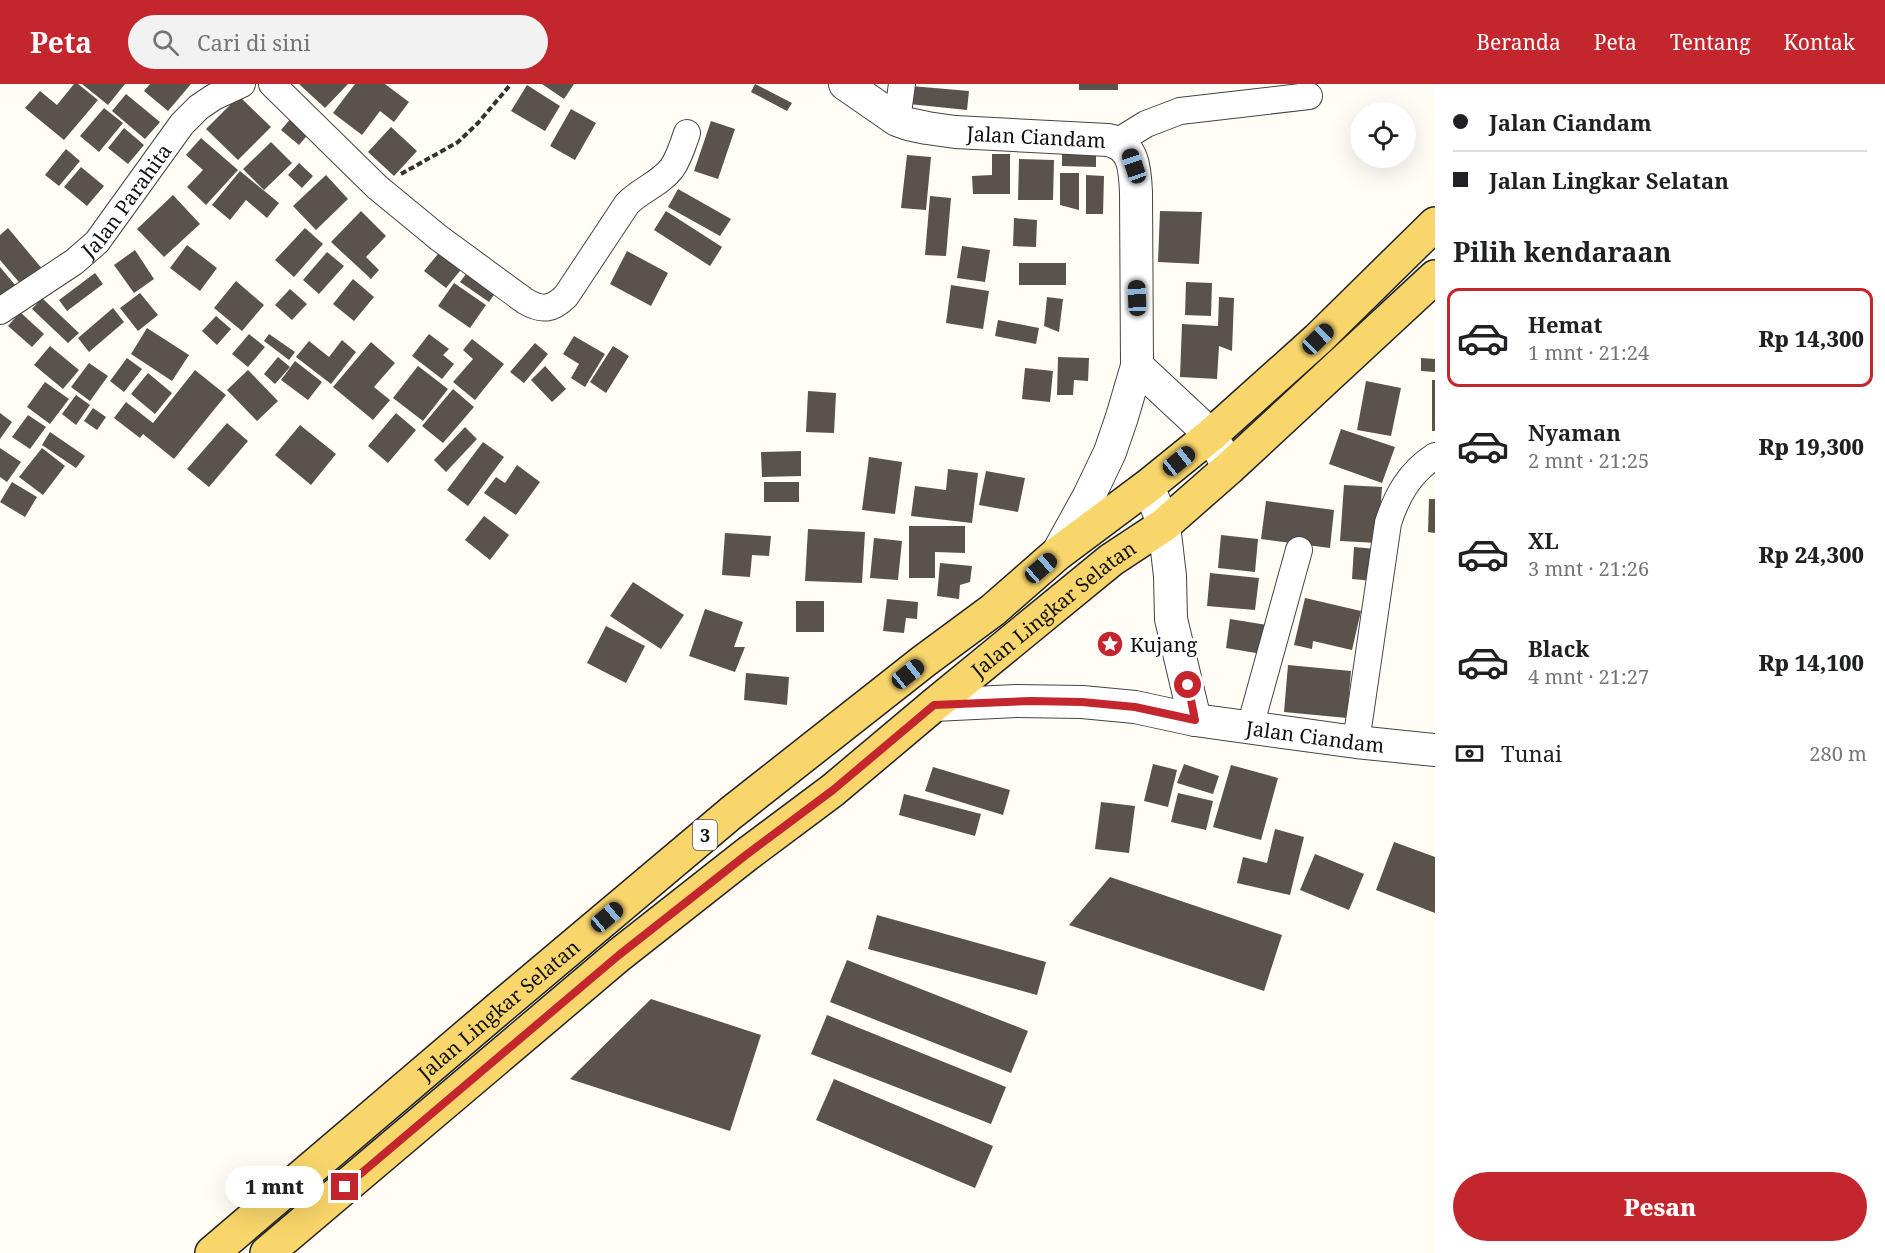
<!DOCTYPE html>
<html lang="id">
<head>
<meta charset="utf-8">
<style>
  :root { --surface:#fff; --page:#f2f2f2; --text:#202124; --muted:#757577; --line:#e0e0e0; --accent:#c4262e }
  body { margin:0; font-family:"Noto Serif",serif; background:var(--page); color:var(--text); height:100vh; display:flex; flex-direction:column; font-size:22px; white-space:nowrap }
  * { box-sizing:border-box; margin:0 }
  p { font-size:20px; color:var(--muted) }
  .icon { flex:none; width:33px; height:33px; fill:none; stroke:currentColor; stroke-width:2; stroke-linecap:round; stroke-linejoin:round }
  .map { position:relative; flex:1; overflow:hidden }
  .side { display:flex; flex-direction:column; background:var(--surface); width:450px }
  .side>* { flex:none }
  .hud { display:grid; align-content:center; height:132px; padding:0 18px; background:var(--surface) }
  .fabs { position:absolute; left:1350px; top:18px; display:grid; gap:12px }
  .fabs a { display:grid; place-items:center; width:66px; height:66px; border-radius:50%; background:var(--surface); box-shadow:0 6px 24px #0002; font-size:30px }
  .end { position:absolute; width:27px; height:27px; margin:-14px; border:8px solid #c4262e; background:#fff; box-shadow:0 0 0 3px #fff }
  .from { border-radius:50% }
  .bubble { position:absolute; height:42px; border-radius:21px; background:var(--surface); box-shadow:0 6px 24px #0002; font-size:20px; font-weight:800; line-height:42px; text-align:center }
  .car { position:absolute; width:18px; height:36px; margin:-18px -9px; border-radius:8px; box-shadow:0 0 4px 2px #0007; background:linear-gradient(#222 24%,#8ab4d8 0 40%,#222 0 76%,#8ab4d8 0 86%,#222 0) }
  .hud b { display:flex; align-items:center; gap:21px; height:57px; font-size:22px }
  .hud b+b { border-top:2px solid var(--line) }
  .hud i { width:15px; height:15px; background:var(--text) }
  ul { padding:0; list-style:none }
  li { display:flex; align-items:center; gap:18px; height:99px; margin:0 12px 9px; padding:0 6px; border:3px solid transparent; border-radius:12px }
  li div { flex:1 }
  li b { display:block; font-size:22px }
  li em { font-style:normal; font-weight:800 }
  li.on { border-color:var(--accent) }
  li>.icon { width:54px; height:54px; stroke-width:1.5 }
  h2 { padding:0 18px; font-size:27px; line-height:72px }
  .pay { display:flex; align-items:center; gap:15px; height:66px; padding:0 18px; font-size:22px }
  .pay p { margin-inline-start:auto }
  .action { display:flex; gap:12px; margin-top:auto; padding:12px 18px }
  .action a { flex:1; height:69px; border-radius:36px; background:var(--accent); color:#fff; font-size:24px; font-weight:800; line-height:69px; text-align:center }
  header { display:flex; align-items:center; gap:36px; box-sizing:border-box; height:84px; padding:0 30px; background:var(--accent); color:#fff }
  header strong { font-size:28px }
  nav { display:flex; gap:33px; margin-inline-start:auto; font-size:21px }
  .search { width:420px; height:54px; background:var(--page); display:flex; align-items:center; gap:15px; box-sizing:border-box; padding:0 21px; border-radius:33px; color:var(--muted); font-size:22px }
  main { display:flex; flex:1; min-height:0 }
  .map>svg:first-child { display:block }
  .building { fill:#5a524d }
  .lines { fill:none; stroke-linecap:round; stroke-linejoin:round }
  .minor-casing { stroke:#444; stroke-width:28 }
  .tertiary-casing { stroke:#444; stroke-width:34 }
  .primary-casing { stroke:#222; stroke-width:36 }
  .path { stroke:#333; stroke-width:4; stroke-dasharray:6 3; stroke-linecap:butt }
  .minor { stroke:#fff; stroke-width:26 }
  .tertiary { stroke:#fff; stroke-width:32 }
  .primary { stroke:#f9d66b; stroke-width:33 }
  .route { stroke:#c4262e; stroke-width:8 }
  .labels { text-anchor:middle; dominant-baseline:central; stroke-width:6; stroke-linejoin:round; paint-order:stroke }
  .shield { fill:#fff; stroke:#585858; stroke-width:1.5 }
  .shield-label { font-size:18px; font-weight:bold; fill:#111 }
  .street-label { font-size:20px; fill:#111; stroke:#fff }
  .poi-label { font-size:20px; fill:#111; stroke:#fff; text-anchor:start }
</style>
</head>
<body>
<header>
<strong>Peta</strong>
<div class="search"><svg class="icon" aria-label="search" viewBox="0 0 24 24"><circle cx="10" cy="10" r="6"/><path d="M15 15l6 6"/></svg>Cari di sini</div>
<nav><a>Beranda</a><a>Peta</a><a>Tentang</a><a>Kontak</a></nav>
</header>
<main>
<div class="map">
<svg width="1435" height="1169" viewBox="0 0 1435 1169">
  <rect width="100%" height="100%" fill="#fffdf5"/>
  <!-- building -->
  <path class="building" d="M74 0H78L98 16 64 56 25 24 40 7 57 21Z
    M82 0H125L108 21Z
    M150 0H191L168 27 144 7Z
    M299 0H348L325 24Z
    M355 0H385L409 18 394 38 380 27 362 51 333 29Z
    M542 0H574L564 15Z
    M755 0 792 19 787 27 751 8Z
    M1079 0H1118V6H1079Z
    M527 1 560 22 545 47 511 27Z
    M911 2 969 7 967 26 909 20Z
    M126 10 160 38 145 55 112 27Z
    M239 12 271 43 238 76 206 45Z
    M104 24 123 39 99 68 80 52Z
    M571 25 596 39 575 76 550 62Z
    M292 33 310 48 299 61 281 46Z
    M711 37 735 45 718 95 694 87Z
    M391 43 417 67 394 92 368 68Z
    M124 44 144 61 128 80 108 64Z
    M201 54 238 86 206 121 187 103 203 86 186 71Z
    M271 58 292 79 264 106 243 85Z
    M66 65 80 77 59 102 45 91Z
    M1062 69 1096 70V83L1062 82Z
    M992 70H1010V110H973L972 92 992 91Z
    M907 71 931 73 926 126 901 124Z
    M1019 75 1054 76 1053 116H1018Z
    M299 79 313 92 302 104 288 91Z
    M81 83 104 102 87 122 64 103Z
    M240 87 279 119 267 134 246 116 230 136 212 121Z
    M1060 89H1079V126L1060 121Z
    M326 91 348 115 316 146 293 122Z
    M1086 91 1104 92 1103 130H1086Z
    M678 105 731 135 720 152 668 123Z
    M173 111 200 140 164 173 137 145Z
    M930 112 951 114 946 172 925 171Z
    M361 127 386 152 366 173 379 186 371 195 331 158Z
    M666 127 722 163 710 182 654 146Z
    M1160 127 1202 128 1199 180 1158 178Z
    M1014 134 1037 136 1036 163 1013 162Z
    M8 144 44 187 24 204 0 176V151Z
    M305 144 323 160 294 193 275 176Z
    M187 161 217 184 200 207 170 184Z
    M962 162 990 166 985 198 957 194Z
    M442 165 464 182 446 204 424 187Z
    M135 166 154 195 134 209 114 181Z
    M627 167 668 189 651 222 610 200Z
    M327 168 344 182 319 210 303 196Z
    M1019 179H1066V201H1019Z
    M0 183 16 202 0 215Z
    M469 186 498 205 489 218 460 198Z
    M95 189 103 200 67 227 59 216Z
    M353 195 374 213 354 237 333 220Z
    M236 197 264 221 242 247 214 224Z
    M1186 198 1212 199 1211 232 1185 231Z
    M454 199 486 221 470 244 438 222Z
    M951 201 989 207 983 245 946 239Z
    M290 205 307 220 292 236 275 221Z
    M140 209 158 231 138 247 120 224Z
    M1047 213 1063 215 1059 248 1044 242Z
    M1219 213 1234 214 1232 267 1219 262 1217 295 1180 293 1182 240 1218 242Z
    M42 214 79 249 68 259 32 225Z
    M113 224 124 238 89 268 78 254Z
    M20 228 44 250 32 263 8 242Z
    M216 232 231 245 217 261 202 247Z
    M998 236 1039 244 1036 260 995 252Z
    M147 244 189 271 172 297 131 270Z
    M249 250 265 263 248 283 232 270Z
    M269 250 295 268 289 276 264 257Z
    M429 250 449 265 443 271 454 280 442 295 412 272Z
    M574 252 605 270 585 303 571 294 579 280 563 270Z
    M472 255 504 280 475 316 453 298 473 275 463 266Z
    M342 256 356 268 331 300 296 273 309 257 329 273Z
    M371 258 395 279 374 303 390 316 373 336 333 303Z
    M535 259 548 270 524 299 510 288Z
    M50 262 79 286 63 305 34 281Z
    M613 262 629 272 606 309 590 298Z
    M278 273 290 283 275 300 264 290Z
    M1058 273 1089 274 1088 297 1074 296 1073 311H1057Z
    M127 274 142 285 124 308 110 297Z
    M1421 274 1435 275V288L1421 287Z
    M295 277 322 298 308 316 281 296Z
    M89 279 108 292 90 317 71 303Z
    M418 282 448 305 423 337 393 314Z
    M545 282 566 305 552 318 531 296Z
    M1025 284 1053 287 1050 318 1022 315Z
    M195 286 226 311 174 375 143 350 140 354 114 334 126 318 153 339Z
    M248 286 278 317 257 337 227 306Z
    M148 289 172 309 155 330 131 310Z
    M1432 296H1435V347H1432Z
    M1366 297 1401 304 1391 352 1357 346Z
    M45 298 69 315 50 340 27 323Z
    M453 305 474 323 443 359 422 342Z
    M808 307 836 309 834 349 806 348Z
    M76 311 90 321 76 341 62 330Z
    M93 324 106 333 97 346 84 337Z
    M0 329 12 338 0 355Z
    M396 329 416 346 388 379 368 362Z
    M28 331 46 343 30 365 12 353Z
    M227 339 248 357 209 403 187 385Z
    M300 341 336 370 311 401 275 371Z
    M465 343 477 355 446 388 434 376Z
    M1341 345 1395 363 1382 399 1329 380Z
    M50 348 85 372 76 384 42 361Z
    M483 358 504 373 468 422 447 406Z
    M0 364 21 378 7 398 0 393Z
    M42 364 65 382 43 411 19 393Z
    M801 367V392L762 393 761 368Z
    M869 373 902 378 895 430 862 426Z
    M517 381 540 398 516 431 484 409 496 393 505 399Z
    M948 385 978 389 972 439 911 432 915 402 946 406Z
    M986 387 1025 394 1018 428 979 421Z
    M12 398 37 413 25 433 0 418Z
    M764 398H799V418H764Z
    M1344 401 1382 403 1378 459 1340 457Z
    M1429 415H1435V449L1428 448Z
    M1266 417 1334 426 1330 464 1261 455Z
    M484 432 509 451 490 476 465 456Z
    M909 442H965V469L935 468V494H909Z
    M808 445 865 448 862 499 805 497Z
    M725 449 771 452 769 472 752 471 750 493 722 491Z
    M1221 451 1258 455 1255 488 1218 484Z
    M874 454 902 457 898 496 870 494Z
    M1354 463 1376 465 1373 497 1352 495Z
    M940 479 972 482 970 498 960 501 959 515 937 512Z
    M1210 489 1259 494 1255 526 1207 522Z
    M633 498 684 531 661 565 610 532Z
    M1305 514 1361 527 1352 566 1313 557 1312 565 1294 561Z
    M887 515 918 518 917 535 906 534 904 549 883 547Z
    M796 517H824V548H796Z
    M705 525 743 538 734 563H745L735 588 689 572Z
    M1230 535 1267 541 1262 570 1226 564Z
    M606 542 645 562 626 599 587 579Z
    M1288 581 1351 587 1347 634 1284 628Z
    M746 589 789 593 787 621 744 616Z
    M1153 680 1177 686 1168 723 1144 717Z
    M1184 680 1219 692 1213 710 1177 699Z
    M1231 681 1278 694 1261 756 1213 743Z
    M933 683 1010 706 1003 731 925 707Z
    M1178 709 1213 717 1206 746 1171 738Z
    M904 710 981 730 975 752 899 731Z
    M1101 718 1135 722 1129 769 1095 765Z
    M1275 745 1304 753 1290 811 1237 799 1243 773 1267 779Z
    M1394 758 1435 773V829L1376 806Z
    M1315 770 1364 790 1349 826 1300 806Z
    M1110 793 1282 851 1264 907 1069 841Z
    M877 831 1046 878 1037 911 868 865Z
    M847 876 1028 947 1011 989 830 918Z
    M651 915 761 951 730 1047 570 995Z
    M827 931 1006 1003 991 1040 811 970Z
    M834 995 993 1062 975 1104 816 1036Z"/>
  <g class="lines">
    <defs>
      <g id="minor">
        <path d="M272 0 377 103 439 154 525 217C542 227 552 226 566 212L627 120C640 106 660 100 672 84 679 74 683 61 687 49"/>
        <path d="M897 36 902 0"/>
        <path d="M1117 58 1146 40 1180 27 1309 12"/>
        <path id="s1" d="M0 227 74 178 97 158 182 40 199 23 214 13 242 0"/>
        <path d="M1250 643 1299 466"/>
        <path d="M1356 658 1388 439C1397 411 1410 388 1435 372"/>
      </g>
      <g id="tertiary">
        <path id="s2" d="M845 0 897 36 908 40 927 44 955 48 1108 56C1134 61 1135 85 1136 108L1137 282 1122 333 1110 368 1089 412 1057 470"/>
        <path d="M1137 282 1211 351 1229 384"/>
        <path d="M1148 402 1164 441 1170 492 1171 535 1195 636"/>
        <path id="s3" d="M934 621 1016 617 1082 618 1135 623 1195 636 1356 658 1435 666"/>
      </g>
      <g id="primary">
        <path id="s4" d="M212 1169 497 926 731 729 924 577 993 526 1057 470 1148 402 1211 351 1318 255 1435 140"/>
        <path id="s5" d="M267 1169 619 871 746 771 833 706 934 621 1111 476 1164 441 1229 384 1435 193"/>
      </g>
    </defs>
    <!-- minor casing -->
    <use href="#minor" class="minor-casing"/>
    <!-- tertiary casing -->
    <use href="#tertiary" class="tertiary-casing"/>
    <!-- primary casing -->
    <use href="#primary" class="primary-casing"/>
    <!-- path -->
    <path class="path" d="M401 90 458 58 478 39 511 0"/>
    <!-- minor -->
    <use href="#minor" class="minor"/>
    <!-- tertiary -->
    <use href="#tertiary" class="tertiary"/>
    <!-- primary -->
    <use href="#primary" class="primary"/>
  </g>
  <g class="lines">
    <!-- route -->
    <path class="route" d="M345 1103 619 871 746 771 833 706 934 621 1031 617 1082 618 1135 623 1195 636 1188 601"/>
  </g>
  <!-- icons -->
  <defs>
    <symbol id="sight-disc" viewBox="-11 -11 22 22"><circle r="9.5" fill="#c4262e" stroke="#fff"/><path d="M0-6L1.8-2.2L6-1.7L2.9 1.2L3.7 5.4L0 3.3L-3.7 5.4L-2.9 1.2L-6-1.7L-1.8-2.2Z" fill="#fff"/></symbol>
  </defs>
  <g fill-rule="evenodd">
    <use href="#sight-disc" x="1095" y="545" width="30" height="30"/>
  </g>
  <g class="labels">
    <!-- shield labels -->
    <rect class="shield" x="693" y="736" width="24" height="30" rx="4.5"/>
    <g class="shield-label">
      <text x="705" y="751">3</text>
    </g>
    <!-- street labels -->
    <g class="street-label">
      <text stroke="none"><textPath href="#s2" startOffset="204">Jalan Ciandam</textPath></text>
      <text stroke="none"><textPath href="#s1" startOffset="170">Jalan Parahita</textPath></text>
      <text stroke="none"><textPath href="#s5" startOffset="1017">Jalan Lingkar Selatan</textPath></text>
      <text stroke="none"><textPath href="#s3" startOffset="384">Jalan Ciandam</textPath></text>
      <text stroke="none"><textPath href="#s4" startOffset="376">Jalan Lingkar Selatan</textPath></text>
    </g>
    <!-- poi labels -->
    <g class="poi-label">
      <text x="1130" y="560">Kujang</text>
    </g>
  </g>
</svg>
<div class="fabs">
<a><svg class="icon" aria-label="locate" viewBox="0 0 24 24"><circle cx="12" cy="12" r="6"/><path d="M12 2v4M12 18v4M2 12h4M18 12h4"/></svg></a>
</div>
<i class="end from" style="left:1188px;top:601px"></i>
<i class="end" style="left:345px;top:1103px"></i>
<div class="bubble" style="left:225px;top:1082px;width:99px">1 mnt</div>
<i class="car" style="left:1134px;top:82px;rotate:341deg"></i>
<i class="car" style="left:1137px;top:214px;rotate:358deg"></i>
<i class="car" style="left:1318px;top:255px;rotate:46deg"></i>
<i class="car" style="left:1179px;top:377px;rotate:51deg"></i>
<i class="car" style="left:1041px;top:484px;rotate:49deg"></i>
<i class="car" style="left:908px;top:590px;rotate:51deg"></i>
<i class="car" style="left:607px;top:833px;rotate:50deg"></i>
</div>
<section class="side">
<div class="hud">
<b><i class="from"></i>Jalan Ciandam</b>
<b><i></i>Jalan Lingkar Selatan</b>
</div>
<h2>Pilih kendaraan</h2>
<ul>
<li class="on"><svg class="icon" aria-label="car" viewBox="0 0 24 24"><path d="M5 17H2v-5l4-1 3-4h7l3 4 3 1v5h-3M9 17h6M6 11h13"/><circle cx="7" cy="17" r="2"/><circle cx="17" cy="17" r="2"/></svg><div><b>Hemat</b><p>1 mnt · 21:24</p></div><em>Rp 14,300</em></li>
<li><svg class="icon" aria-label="car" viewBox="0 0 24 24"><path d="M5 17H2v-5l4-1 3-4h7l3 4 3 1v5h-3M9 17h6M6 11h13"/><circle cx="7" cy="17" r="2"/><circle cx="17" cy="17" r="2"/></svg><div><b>Nyaman</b><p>2 mnt · 21:25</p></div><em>Rp 19,300</em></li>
<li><svg class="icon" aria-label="car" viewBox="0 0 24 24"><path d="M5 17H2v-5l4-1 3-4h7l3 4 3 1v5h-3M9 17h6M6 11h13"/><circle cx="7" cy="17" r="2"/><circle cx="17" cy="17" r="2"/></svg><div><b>XL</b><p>3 mnt · 21:26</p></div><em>Rp 24,300</em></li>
<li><svg class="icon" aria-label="car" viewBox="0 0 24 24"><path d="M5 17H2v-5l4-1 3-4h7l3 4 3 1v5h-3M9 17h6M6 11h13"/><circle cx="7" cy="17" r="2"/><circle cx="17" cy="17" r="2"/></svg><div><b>Black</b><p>4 mnt · 21:27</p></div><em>Rp 14,100</em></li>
</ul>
<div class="pay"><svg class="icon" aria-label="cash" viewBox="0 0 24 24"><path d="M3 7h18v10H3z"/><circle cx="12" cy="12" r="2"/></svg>Tunai<p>280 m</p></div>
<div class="action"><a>Pesan</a></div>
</section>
</main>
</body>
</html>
